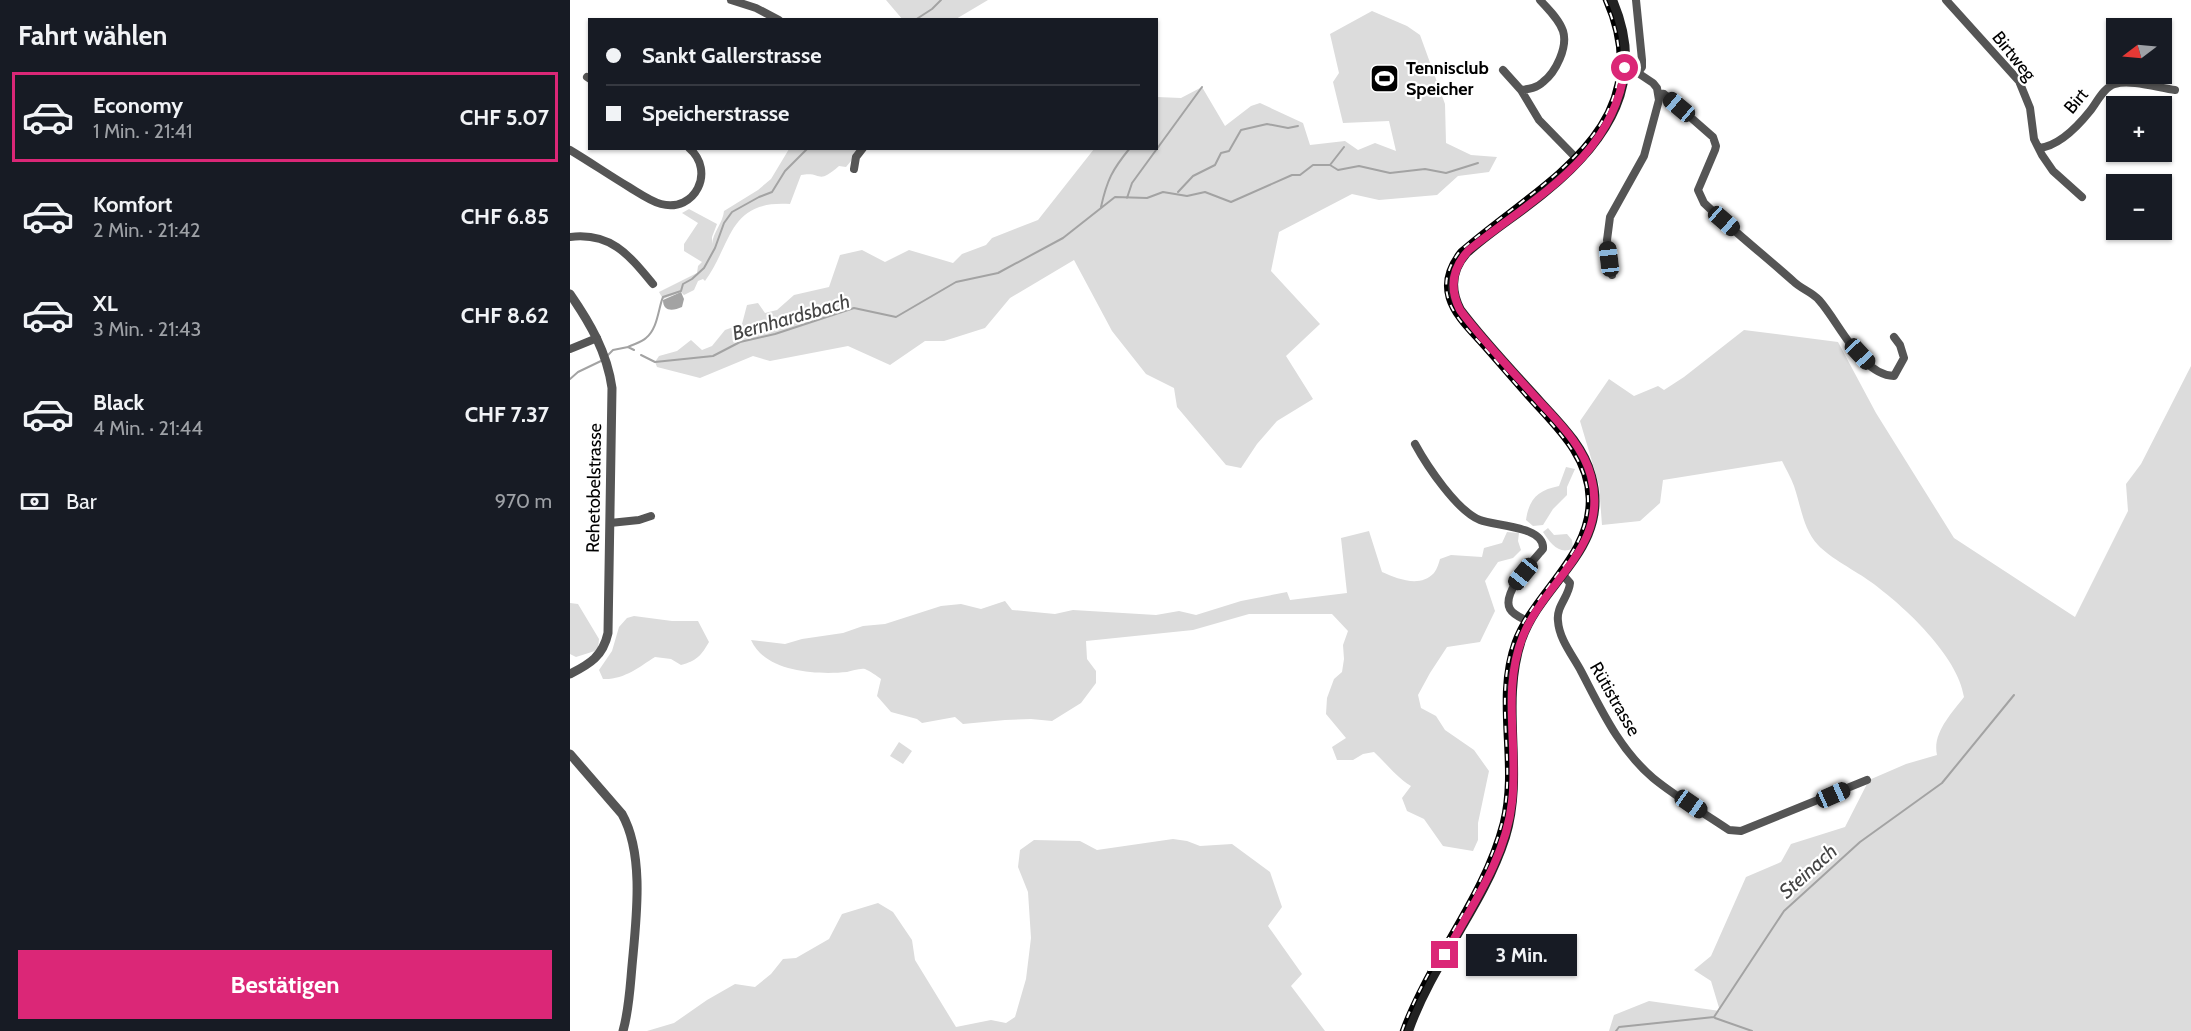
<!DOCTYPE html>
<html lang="de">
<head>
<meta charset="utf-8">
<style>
  :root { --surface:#171b24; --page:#242831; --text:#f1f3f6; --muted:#9ea1a6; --line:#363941; --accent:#db2777 }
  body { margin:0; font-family:Cabin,sans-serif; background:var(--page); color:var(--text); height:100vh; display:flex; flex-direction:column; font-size:22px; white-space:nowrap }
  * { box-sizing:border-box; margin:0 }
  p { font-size:20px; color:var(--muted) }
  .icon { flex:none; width:33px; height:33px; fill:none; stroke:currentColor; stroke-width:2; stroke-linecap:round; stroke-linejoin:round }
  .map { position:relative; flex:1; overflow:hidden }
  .side { display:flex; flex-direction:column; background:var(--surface); width:570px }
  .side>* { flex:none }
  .hud { position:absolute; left:18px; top:18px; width:570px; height:132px; border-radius:0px; box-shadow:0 2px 4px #0004; display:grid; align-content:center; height:132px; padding:0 18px; background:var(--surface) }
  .needle { width:39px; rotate:254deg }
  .tools { position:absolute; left:1536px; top:18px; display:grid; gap:12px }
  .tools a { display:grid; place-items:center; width:66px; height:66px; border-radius:0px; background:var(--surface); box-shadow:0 2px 4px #0004; font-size:30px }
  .end { position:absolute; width:27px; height:27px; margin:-14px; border:8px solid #db2777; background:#fff; box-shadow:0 0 0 3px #fff }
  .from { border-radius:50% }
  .bubble { position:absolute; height:42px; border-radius:0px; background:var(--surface); box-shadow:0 2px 4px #0004; font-size:20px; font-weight:800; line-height:42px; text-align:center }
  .car { position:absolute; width:18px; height:36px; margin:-18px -9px; border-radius:8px; box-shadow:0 0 4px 2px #0007; background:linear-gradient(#222 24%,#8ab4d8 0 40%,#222 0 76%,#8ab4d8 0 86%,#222 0) }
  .hud b { display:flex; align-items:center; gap:21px; height:57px; font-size:22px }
  .hud b+b { border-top:2px solid var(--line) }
  .hud i { width:15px; height:15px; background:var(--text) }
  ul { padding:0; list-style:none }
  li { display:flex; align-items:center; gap:18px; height:90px; margin:0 12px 9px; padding:0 6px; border:3px solid transparent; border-radius:0px }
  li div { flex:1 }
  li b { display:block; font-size:22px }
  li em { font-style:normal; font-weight:800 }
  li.selected { border-color:var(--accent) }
  li>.icon { width:54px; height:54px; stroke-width:1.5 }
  h2 { padding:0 18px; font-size:27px; line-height:72px }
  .pay { display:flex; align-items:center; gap:15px; height:66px; padding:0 18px; font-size:22px }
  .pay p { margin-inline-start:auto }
  .button { display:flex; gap:12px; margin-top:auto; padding:12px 18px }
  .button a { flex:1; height:69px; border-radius:0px; background:var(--accent); color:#fff; font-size:24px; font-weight:800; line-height:69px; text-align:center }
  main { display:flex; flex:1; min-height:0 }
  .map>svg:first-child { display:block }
  .green { fill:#dcdcdc }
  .water { fill:#a3a3a3 }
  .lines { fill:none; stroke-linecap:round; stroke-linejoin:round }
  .stream { stroke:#a3a3a3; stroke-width:2 }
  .minor { stroke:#555; stroke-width:8 }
  .tertiary { stroke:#555; stroke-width:9 }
  .secondary { stroke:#222; stroke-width:10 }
  .rail-casing { stroke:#000; stroke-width:4.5 }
  .rail { stroke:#fff; stroke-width:2; stroke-dasharray:7; stroke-linecap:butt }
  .route { stroke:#db2777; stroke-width:8 }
  .labels { text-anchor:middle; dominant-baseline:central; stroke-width:4.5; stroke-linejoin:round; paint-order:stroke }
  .street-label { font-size:18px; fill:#000; stroke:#fff }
  .poi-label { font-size:18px; font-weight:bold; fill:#000; stroke:#fff; text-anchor:start }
  .water-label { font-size:20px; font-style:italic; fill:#444; stroke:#fff }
</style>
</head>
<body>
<main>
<section class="side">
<h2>Fahrt wählen</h2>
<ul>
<li class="selected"><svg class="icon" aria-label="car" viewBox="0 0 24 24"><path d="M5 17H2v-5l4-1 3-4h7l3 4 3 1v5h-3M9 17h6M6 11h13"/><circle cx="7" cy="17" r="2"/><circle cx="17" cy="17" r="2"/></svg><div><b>Economy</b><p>1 Min. · 21:41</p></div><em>CHF 5.07</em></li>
<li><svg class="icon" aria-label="car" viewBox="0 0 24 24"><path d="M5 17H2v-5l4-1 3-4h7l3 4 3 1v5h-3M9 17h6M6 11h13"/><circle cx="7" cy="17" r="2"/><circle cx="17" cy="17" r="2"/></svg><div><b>Komfort</b><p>2 Min. · 21:42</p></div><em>CHF 6.85</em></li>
<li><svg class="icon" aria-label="car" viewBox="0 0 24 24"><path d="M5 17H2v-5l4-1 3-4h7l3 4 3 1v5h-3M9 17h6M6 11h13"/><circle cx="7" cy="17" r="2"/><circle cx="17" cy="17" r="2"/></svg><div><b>XL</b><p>3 Min. · 21:43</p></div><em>CHF 8.62</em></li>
<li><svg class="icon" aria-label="car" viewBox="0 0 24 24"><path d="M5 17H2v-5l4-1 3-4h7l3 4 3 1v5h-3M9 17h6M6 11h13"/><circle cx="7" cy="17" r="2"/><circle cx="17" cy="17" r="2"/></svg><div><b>Black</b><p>4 Min. · 21:44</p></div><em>CHF 7.37</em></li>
</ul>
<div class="pay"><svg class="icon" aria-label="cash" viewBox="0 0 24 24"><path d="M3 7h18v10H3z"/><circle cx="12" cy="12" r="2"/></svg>Bar<p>970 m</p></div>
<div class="button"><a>Bestätigen</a></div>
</section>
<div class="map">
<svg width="1621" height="1031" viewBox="0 0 1621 1031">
  <rect width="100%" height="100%" fill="#fff"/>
  <!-- green -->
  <path class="green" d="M316 0H418L386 19 333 20Z
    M802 11 837 26 850 35 875 104 876 143 901 155 927 157 919 172 888 176 867 195 809 200 782 194 709 232 701 271 750 324 716 356 743 399 707 421 687 444 671 468 656 465 607 407 604 388 576 374 542 331 504 260 440 298 415 328 374 341H355L320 365 278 346 200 361 183 356 130 378 87 367 85 362 89 356 107 351 121 340 132 350 142 346 155 330 172 324 177 305 188 303 195 313 207 310 224 295 259 287 270 255 292 250 315 262 339 250 383 263 392 254 416 245 422 238 468 220 524 149 586 148 587 97 611 98 632 87 655 126 681 106 690 103 733 123 740 145 775 141 788 150 805 143 826 151 819 121 773 123 763 82 769 73 760 34Z
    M219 149H291L276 167 269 166C246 186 253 171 231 175L220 204C158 200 163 242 135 281L133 279 128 281 124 290 114 295 111 292 93 299 89 292 127 273 128 266 132 262 114 251V244L128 223 112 213 119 209 147 224 142 237V244C143 232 153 223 154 211L188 190 201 179Z
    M1174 330 1268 342 1306 413 1384 538 1505 617 1558 511 1556 484 1571 464 1621 366V1031H1039L1044 1015 1079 1001 1150 1011 1141 981 1124 970 1141 956 1176 877 1211 862 1221 844 1275 827 1299 780 1336 764 1367 755C1362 733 1382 713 1394 697 1388 656 1334 606 1301 582 1286 571 1260 558 1248 545 1233 529 1231 506 1224 486 1221 478 1216 469 1212 461L1093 480 1090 503 1070 521 1032 525 1029 485 1010 421 1039 379 1064 396 1088 386 1094 390 1114 377Z
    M996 467 1005 469 997 487V495L983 509 973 525 963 526 956 520C959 498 969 490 989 486Z
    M978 528 984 535 997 534 1002 540 1003 548C990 556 980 543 973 532Z
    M799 531 812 572C828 579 850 588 864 573 867 569 869 563 870 559L881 555 912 557 914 548 932 543 937 532 949 533 948 541 951 550 943 558 928 562 915 581 925 611 910 642 877 647 860 673 848 695 851 708 866 716 875 730 904 750 919 771 908 823V840L903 851 873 846 854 819 837 811 832 798 841 786C826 777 817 764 804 752L793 754 783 760H767L762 747 776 738 756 714 757 698 764 679 772 672 774 659 773 645 778 631 762 614H679L623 630 516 641 517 659 526 671V683L511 703 482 721 461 719 435 720 393 724 385 717 352 723 347 719 321 712 307 696 311 679C307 676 300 671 295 669 290 668 282 671 277 672 246 675 195 672 181 640L215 644 232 639 273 633 293 626 315 624 371 606 391 604 411 609 435 601 442 610 485 614 503 610 586 615 609 611 626 615 671 601 717 592 720 600 777 593 771 538Z
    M0 603 8 604 29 639 28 650 6 657 0 654Z
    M64 616 102 621H128L139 642C131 656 126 661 111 665L101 659 85 657C69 667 54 680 33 679L29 670 42 651 49 627 57 618Z
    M329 742 342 751 333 764 320 756Z
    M603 839 617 841 630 846 662 844 700 872 712 907 698 926 732 974 721 986 755 1031H77L104 1023 137 1000 165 984 185 987 201 974 213 959 226 958 259 939 272 914 308 903 323 912 342 940 345 960 386 1027 421 1020 436 1023 445 1017 456 979 461 938 458 892 448 867 450 850 464 840 510 841 527 850Z"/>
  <!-- water -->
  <path class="water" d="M111 292 114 299 112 307C103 311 93 312 93 300Z"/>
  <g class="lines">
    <!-- stream -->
    <path class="stream" d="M345 20 362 9 371 0
      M760 165 774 147
      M608 192 623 176 645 165 651 153 659 151 671 130 697 124 718 128 728 126
      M557 198 562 183 632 87
      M531 207C537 180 542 170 560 148
      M58 347C64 344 72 342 76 338 88 328 88 309 93 297L111 291 113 284 122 279 134 268 145 248 154 223 162 212 189 197 202 192 215 171 238 148
      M71 355 85 362 143 356 170 342 205 334 284 308 326 317 386 282 428 273 493 238 545 197 577 198 593 192 617 196 635 192 661 202 722 175H730L743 165H760L768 170 789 166 820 173 855 169 876 173 908 163
      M37 356 43 350 58 347 64 350
      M0 379 8 372 33 360
      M1145 1018 1182 1031
      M1046 1031 1049 1027 1144 1017 1214 911 1290 842 1372 783 1444 695"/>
    <!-- minor -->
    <path class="minor" d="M161 0 186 8 209 20
      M1066 0 1072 60V67L1068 73
      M1376 0 1449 81 1460 108 1464 139 1472 155 1483 171 1512 197
      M933 70 951 90C959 89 967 88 973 82 986 72 998 47 993 31 989 19 978 9 970 0
      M17 77 20 79
      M951 90 969 120 1009 161
      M1089 93 1094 94 1143 137 1146 146 1145 150 1128 190 1134 203C1162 230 1194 255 1223 281 1231 289 1242 292 1249 300 1269 322 1291 375 1324 376L1334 358 1330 345 1324 337
      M1469 148C1489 146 1508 126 1520 111 1527 102 1534 87 1545 84 1560 79 1589 88 1605 90
      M0 150C20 162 39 175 59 187 69 193 80 201 91 204 125 213 146 171 119 148
      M284 169 286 157 293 148
      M0 237C41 232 59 255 83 284
      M1042 275 1037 240 1040 217 1074 156 1089 100 1087 88 1083 83 1068 73 1055 68
      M0 349 27 338
      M845 444C857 466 887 511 910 520 925 526 975 526 973 549 963 561 931 593 940 609 944 616 953 618 959 622
      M40 523 69 520 81 516
      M993 575 1000 583C999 597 986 606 988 621 989 639 1003 656 1011 671 1031 709 1049 749 1083 778 1106 797 1134 813 1159 830L1171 831 1297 780"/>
    <!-- tertiary -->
    <path class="tertiary" d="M0 294C20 323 37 352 42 388L38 633C33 656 20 664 0 674
      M0 754 52 814C75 855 66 921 62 966 60 988 59 1010 53 1031"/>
    <!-- secondary -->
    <path class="secondary" d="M838 1031C862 962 913 906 935 837 955 771 929 706 951 640 972 580 1041 548 1021 476 1013 446 990 424 970 402 943 372 914 342 890 310 879 289 881 270 896 253 921 230 950 213 976 191 1038 140 1077 81 1042 0"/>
    <defs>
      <path id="rail" d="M832 1031C858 959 913 897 932 823 947 763 923 701 944 642 962 592 1019 556 1018 499 1017 457 986 429 960 400 943 381 926 361 909 342 897 329 883 315 878 298 873 281 879 265 890 251 968 182 1091 128 1035 0"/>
    </defs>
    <!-- rail casing -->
    <use href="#rail" class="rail-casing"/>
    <!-- rail -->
    <use href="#rail" class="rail"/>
  </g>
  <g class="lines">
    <!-- route -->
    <path class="route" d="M875 955C901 907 936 858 942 802 949 746 931 691 953 636 976 579 1040 546 1021 476 1013 446 990 424 970 402 943 372 914 342 890 310 879 288 882 268 899 250 963 198 1043 159 1055 68"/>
  </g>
  <!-- icons -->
  <defs>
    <symbol id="stadium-square" viewBox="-11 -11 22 22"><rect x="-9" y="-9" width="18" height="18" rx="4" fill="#000" stroke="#fff"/><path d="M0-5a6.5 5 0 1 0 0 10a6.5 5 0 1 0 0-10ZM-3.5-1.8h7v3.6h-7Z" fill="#fff"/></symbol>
  </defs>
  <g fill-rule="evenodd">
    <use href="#stadium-square" x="798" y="62" width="33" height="33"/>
  </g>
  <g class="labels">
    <!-- street labels -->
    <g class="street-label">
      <text transform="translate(1444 56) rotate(51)">Birtweg</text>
      <text transform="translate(1506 101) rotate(-50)">Birt</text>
      <text transform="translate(24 488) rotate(-89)">Rehetobelstrasse</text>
      <text transform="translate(1045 699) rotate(60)">Rütistrasse</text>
    </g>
    <!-- poi labels -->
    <g class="poi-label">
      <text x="836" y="68">Tennisclub<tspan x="836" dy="21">Speicher</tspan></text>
    </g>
    <!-- water labels -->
    <g class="water-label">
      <text transform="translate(221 317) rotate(-16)">Bernhardsbach</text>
      <text transform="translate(1238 871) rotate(-42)">Steinach</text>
    </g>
  </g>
</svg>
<div class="tools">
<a><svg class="needle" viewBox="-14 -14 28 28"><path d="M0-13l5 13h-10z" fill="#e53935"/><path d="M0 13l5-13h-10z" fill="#9ea1a6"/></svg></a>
<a>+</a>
<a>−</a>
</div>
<i class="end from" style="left:1055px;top:68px"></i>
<i class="end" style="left:875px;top:955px"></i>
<div class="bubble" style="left:896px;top:934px;width:111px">3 Min.</div>
<i class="car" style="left:1109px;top:107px;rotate:310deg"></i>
<i class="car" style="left:1154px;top:221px;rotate:131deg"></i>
<i class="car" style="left:1039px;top:259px;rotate:353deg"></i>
<i class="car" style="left:1290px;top:354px;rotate:137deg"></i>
<i class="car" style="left:953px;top:574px;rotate:219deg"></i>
<i class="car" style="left:1263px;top:795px;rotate:66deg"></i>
<i class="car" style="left:1121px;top:804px;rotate:125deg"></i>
<div class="hud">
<b><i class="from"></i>Sankt Gallerstrasse</b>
<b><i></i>Speicherstrasse</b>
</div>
</div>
</main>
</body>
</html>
